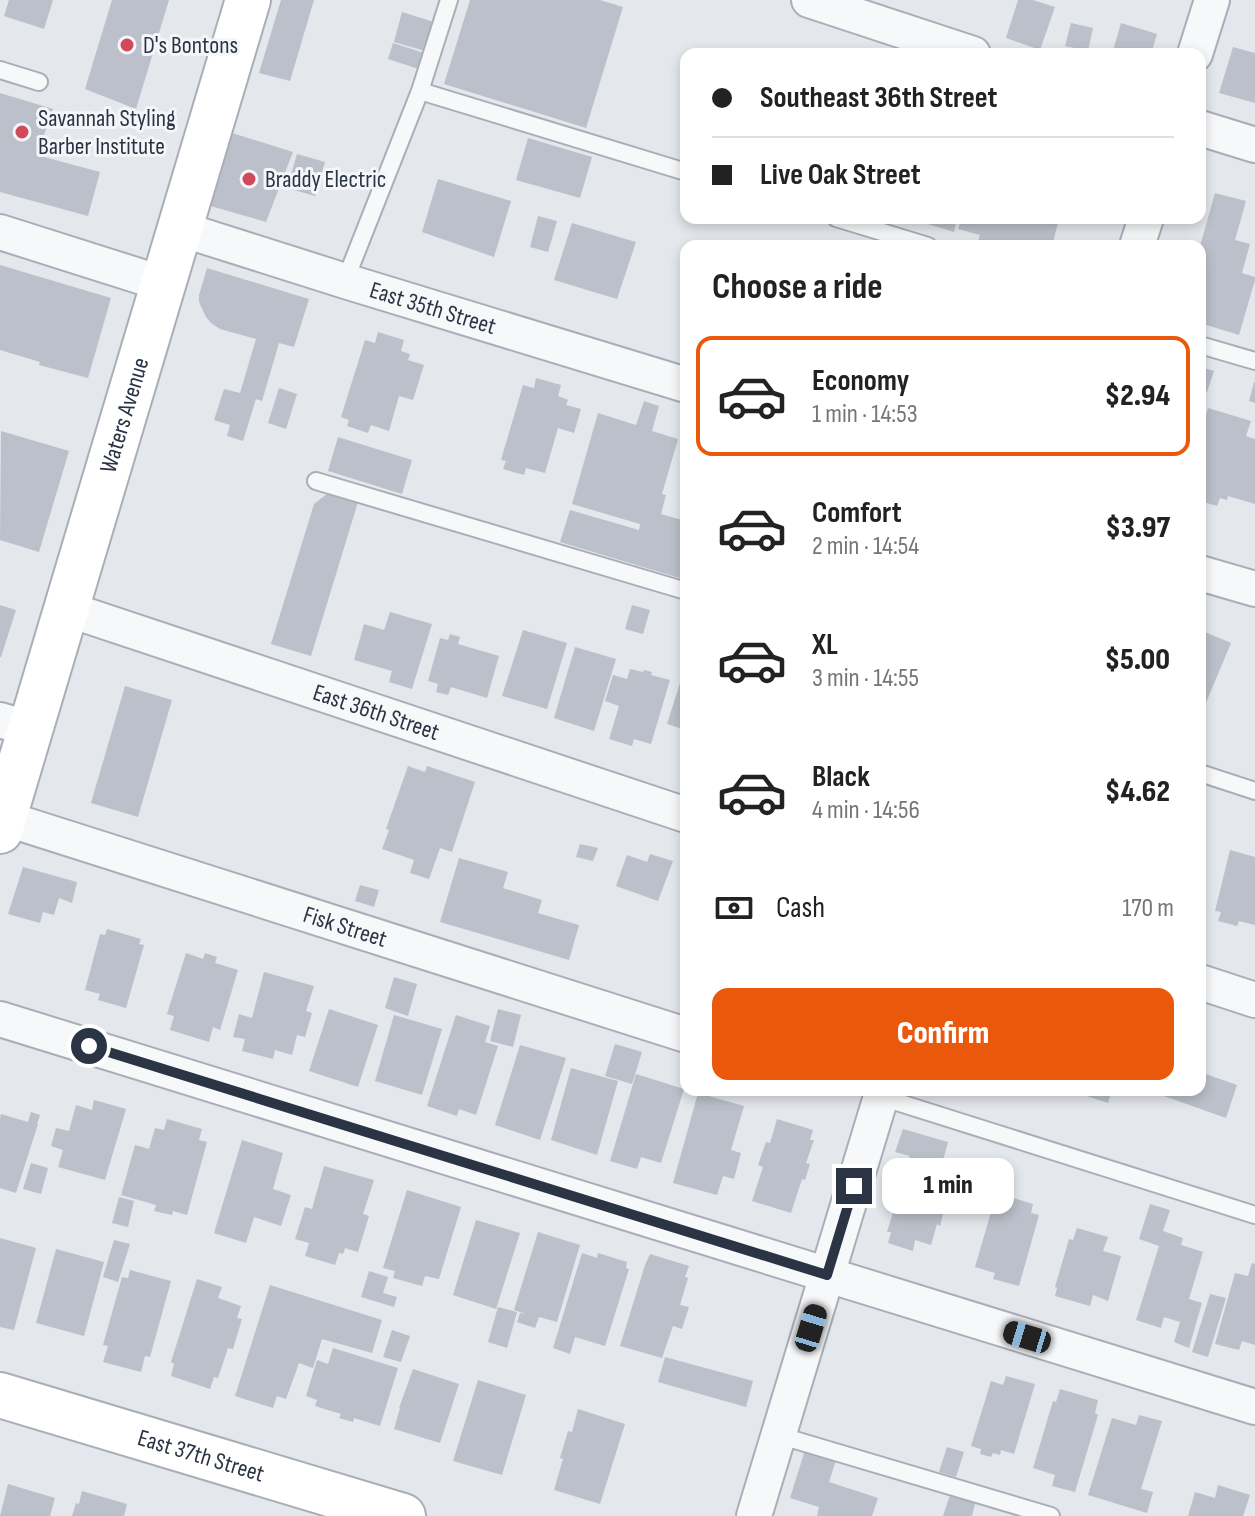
<!DOCTYPE html>
<html lang="en">
<head>
<meta charset="utf-8">
<style>
  :root { --surface:#fff; --page:#f6f6f6; --text:#222; --muted:#767676; --line:#e0e0e0; --accent:#ea580c }
  body { margin:0; font-family:"Sofia Sans Condensed",sans-serif; background:var(--page); color:var(--text); height:100vh; display:flex; flex-direction:column; font-size:30px; white-space:nowrap }
  * { box-sizing:border-box; margin:0 }
  p { font-size:26px; color:var(--muted) }
  .icon { flex:none; width:44px; height:44px; fill:none; stroke:currentColor; stroke-width:2; stroke-linecap:round; stroke-linejoin:round }
  .map { position:relative; flex:1; overflow:hidden }
  .panel { position:absolute; left:680px; top:240px; width:526px; height:856px; display:flex; flex-direction:column; background:var(--surface); border-radius:16px; box-shadow:0 4px 12px #0003 }
  .panel>* { flex:none }
  .top-card { position:absolute; left:680px; top:48px; width:526px; height:176px; border-radius:16px; box-shadow:0 4px 12px #0003; display:grid; align-content:center; height:176px; padding:0 32px; background:var(--surface) }
  .end { position:absolute; width:36px; height:36px; margin:-18px; border:10px solid #2b3445; background:#fff; box-shadow:0 0 0 4px #fff }
  .from { border-radius:50% }
  .bubble { position:absolute; height:56px; border-radius:16px; background:var(--surface); box-shadow:0 4px 12px #0003; font-size:26px; font-weight:800; line-height:56px; text-align:center }
  .car { position:absolute; width:24px; height:48px; margin:-24px -12px; border-radius:10px; box-shadow:0 0 6px 2px #0007; background:linear-gradient(#222 24%,#8ab4d8 0 40%,#222 0 76%,#8ab4d8 0 86%,#222 0) }
  .top-card b { display:flex; align-items:center; gap:28px; height:76px; font-size:30px }
  .top-card b+b { border-top:2px solid var(--line) }
  .top-card i { width:20px; height:20px; background:var(--text) }
  ul { padding:0; list-style:none }
  li { display:flex; align-items:center; gap:24px; height:120px; margin:0 16px 12px; padding:0 16px; border:4px solid transparent; border-radius:16px }
  li div { flex:1 }
  li b { display:block; font-size:30px }
  li em { font-style:normal; font-weight:800 }
  li.current { border-color:var(--accent) }
  li>.icon { width:72px; height:72px; stroke-width:1.5 }
  h2 { padding:0 32px; font-size:36px; line-height:96px }
  .pay { display:flex; align-items:center; gap:20px; height:88px; padding:0 32px; font-size:30px }
  .pay p { margin-inline-start:auto }
  .action { display:flex; gap:16px; margin-top:auto; padding:16px 32px }
  .action a { flex:1; height:92px; border-radius:16px; background:var(--accent); color:#fff; font-size:32px; font-weight:800; line-height:92px; text-align:center }
  .map>svg:first-child { display:block }
  .building { fill:#bbc0ca }
  .lines { fill:none; stroke-linecap:round; stroke-linejoin:round }
  .service-casing { stroke:#a9aeb7; stroke-width:20 }
  .minor-casing { stroke:#a9aeb7; stroke-width:38 }
  .secondary-casing { stroke:#a9aeb7; stroke-width:48 }
  .service { stroke:#f7f8fa; stroke-width:16 }
  .minor { stroke:#f7f8fa; stroke-width:34 }
  .secondary { stroke:#fff; stroke-width:44 }
  .route { stroke:#2b3445; stroke-width:10 }
  .poi-dot { fill:#d1495b; stroke:#f4f6f9; stroke-width:3 }
  .labels { text-anchor:middle; dominant-baseline:central; stroke-width:6; stroke-linejoin:round; paint-order:stroke }
  .poi-label { font-size:24px; fill:#2b3445; stroke:#f4f6f9; text-anchor:start }
  .street-label { font-size:24px; fill:#2b3445; stroke:#f4f6f9 }
</style>
</head>
<body>
<div class="map">
<svg width="1255" height="1516" viewBox="0 0 1255 1516">
  <rect width="100%" height="100%" fill="#e4e7ec"/>
  <!-- building -->
  <path class="building" d="M9 0H53L44 29 4 16Z
    M112 0H169L136 109 85 89Z
    M281 0H314L290 81 259 73Z
    M470 0H600L623 7 586 128 444 84Z
    M1018 0H1033L1055 7 1040 50 1006 38Z
    M402 12 434 22 425 51 394 42Z
    M1071 23 1093 28 1088 51 1065 46Z
    M1121 23 1157 34 1151 54H1112Z
    M393 43 424 53 419 69 388 59Z
    M1233 47 1255 53V103L1219 93Z
    M0 93 53 109 37 155 100 172 88 216 0 192Z
    M229 132 293 152 266 222 207 205Z
    M528 138 592 157 580 198 516 180Z
    M297 154 325 162 315 196 287 188Z
    M438 179 511 201 494 257 422 232Z
    M1215 193 1246 201 1235 240 1250 244 1242 273 1255 277V280L1239 335 1200 323V246Z
    M538 216 557 221 548 252 530 247Z
    M908 218H957L954 232Z
    M962 218H1057L1059 219 1052 246H992L978 242 980 235 958 229Z
    M572 223 636 242 617 299 554 280Z
    M0 265 111 298 88 378 39 365 40 362 0 350Z
    M207 268 309 299 294 347 279 343 262 401 256 399 243 441 227 436 230 425 214 420 224 389 240 393 256 339 220 329 211 323 206 317 199 302V295Z
    M378 332 404 340 401 351 410 354 408 360 424 365 413 400 399 396 389 431 371 425 368 433 347 426 349 420 341 417 365 340 375 343Z
    M1200 367 1214 371 1207 392 1200 390Z
    M536 378 561 385 558 396 568 400 566 405 581 409 574 433 558 428 545 473 526 468 524 475 503 469 506 461 501 460 523 385 534 388Z
    M1254 382 1255 383V403L1249 401Z
    M279 388 297 394 286 429 268 423Z
    M644 401 659 406 652 431 678 439 662 494 666 495 661 514 682 520 686 509V580L560 542 570 510 639 530 640 524 572 504 598 413 636 425Z
    M1208 408 1251 421 1246 436 1255 439V504L1228 496 1227 500 1220 498 1217 506 1200 501V432Z
    M1 431 69 451 39 552 0 540Z
    M338 437 412 460 402 494 328 471Z
    M328 493 358 502 311 656 271 644 314 504Z
    M0 605 16 610 1 657H0Z
    M632 605 650 610 643 634 625 629Z
    M390 612 432 624 412 689 389 682 392 671 354 660 364 624 384 630Z
    M523 630 567 643 547 709 502 696Z
    M1200 630 1231 643 1200 717Z
    M450 634 460 637 458 644 499 656 487 698 451 687 448 695 436 692 438 684 428 681 440 638 448 640Z
    M575 647 616 659 594 731 554 718Z
    M630 669 643 672 644 670 652 672 651 675 670 680 651 744 634 739 632 746 609 739 619 706 605 701 613 675 627 679Z
    M681 680 686 682V730L667 724Z
    M125 686 172 700 138 817 91 803Z
    M408 766 425 772 427 766 475 782 452 852 440 848 429 879 410 873 414 860 382 849 389 830 386 829Z
    M580 844 598 848 593 861 576 857Z
    M1230 850 1255 857V925L1239 921 1237 926 1218 921 1221 912 1215 911Z
    M650 854 673 861 658 901 616 886 627 855 647 862Z
    M459 858 508 872 503 888 542 900 538 913 579 925 569 960 440 922Z
    M23 867 77 882 72 903 59 898 54 915 43 912 40 923 8 914Z
    M360 885 379 890 374 907 355 901Z
    M107 929 141 939 139 944 144 945 126 1008 98 1000 100 994 85 990 100 934 105 935Z
    M186 953 203 959 205 953 217 957 215 963 238 970 220 1030 213 1027 209 1042 170 1030 174 1016 167 1014Z
    M264 972 314 986 306 1011 312 1013 305 1037 297 1035 292 1055 275 1050 273 1059 242 1051 245 1039 233 1037 239 1014 252 1018Z
    M394 977 417 984 408 1016 385 1008Z
    M329 1009 378 1025 358 1087 309 1071Z
    M498 1009 521 1015 513 1047 490 1041Z
    M394 1015 442 1029 422 1095 375 1081Z
    M456 1015 490 1026 485 1042 498 1046 476 1115 459 1109 457 1116 427 1106Z
    M615 1044 642 1052 632 1084 605 1076Z
    M520 1045 566 1058 540 1140 495 1125Z
    M571 1068 618 1081 597 1155 551 1140Z
    M1200 1072 1237 1085 1226 1118 1164 1096 1166 1090H1200Z
    M636 1074 684 1089 661 1163 641 1157 637 1169 610 1161Z
    M1068 1090H1112L1108 1103Z
    M698 1093 744 1106 731 1150 741 1153 734 1179 723 1176 717 1195 673 1183Z
    M94 1100 126 1109 105 1180 58 1167 63 1150 51 1146 56 1128 69 1131 76 1105 92 1110Z
    M31 1112 40 1115 37 1124H38L16 1193 0 1188V1118L1 1114 28 1122Z
    M167 1119 202 1129 199 1140 207 1142 187 1215 173 1211 172 1215 154 1211 156 1205 121 1195 135 1145 149 1149 155 1128 164 1130Z
    M777 1119 813 1130 810 1140H814L806 1163 810 1164 805 1180 802 1179 791 1213 752 1201 763 1167 758 1165 766 1142 770 1143Z
    M903 1129 948 1142 942 1164 955 1168 943 1209 944 1210 940 1226 937 1224 931 1245 915 1240 913 1251 888 1243 891 1232H887L910 1156 895 1152Z
    M242 1140 283 1153 273 1189 291 1195 281 1226 254 1217 246 1243 214 1233Z
    M31 1163 48 1168 41 1194 23 1189Z
    M324 1166 374 1180 363 1214 369 1216 358 1252 345 1248 343 1254 339 1253 335 1265 305 1256 309 1243 295 1239 305 1207 312 1209Z
    M407 1190 461 1207 439 1279 425 1276 422 1286 393 1278 395 1271 383 1268Z
    M119 1197 134 1201 128 1227 112 1223Z
    M1010 1197 1033 1204 1031 1213 1039 1215 1019 1286 993 1279 995 1273 975 1267 994 1202 1008 1206Z
    M1150 1204 1170 1210 1163 1231 1183 1238 1181 1245 1203 1252 1189 1299 1202 1303 1189 1348 1174 1342 1180 1322 1164 1317 1161 1328 1136 1320 1159 1246 1139 1239Z
    M476 1220 520 1233 496 1309 453 1295Z
    M1077 1228 1108 1237 1103 1251 1121 1256 1108 1301 1093 1295 1090 1306 1055 1296 1057 1288 1055 1287 1069 1239 1073 1240Z
    M538 1232 580 1245 557 1322 539 1317 535 1328 517 1322 520 1313 526 1314 514 1310Z
    M0 1238 36 1248 14 1330 0 1327Z
    M114 1240 130 1244 118 1282 103 1277Z
    M56 1249 104 1262 84 1336 36 1323Z
    M582 1253 597 1258 598 1253 627 1262 626 1268 629 1269 605 1346 575 1337 570 1354 553 1348Z
    M650 1254 689 1266 685 1277 688 1278 680 1305 689 1307 682 1329 673 1326 662 1358 620 1346 645 1265Z
    M1252 1263 1255 1264V1345L1242 1341 1239 1350 1215 1344 1235 1273 1248 1276Z
    M130 1270 171 1281 150 1357 145 1356 141 1372 103 1362 108 1346 103 1345 122 1277 128 1278Z
    M369 1271 388 1277 383 1293 397 1297 394 1307 361 1297Z
    M197 1279 222 1287 218 1298 241 1306 237 1318 242 1319 233 1349 228 1348 218 1378 214 1377 210 1389 171 1376 174 1364 171 1362Z
    M270 1285 382 1320 372 1353 322 1339 313 1368 299 1363 286 1399 277 1396 273 1408 235 1396Z
    M1210 1294 1226 1298 1208 1357 1192 1352Z
    M498 1307 517 1312 507 1348 488 1342Z
    M392 1330 410 1336 401 1362 383 1357Z
    M333 1348 398 1368 380 1426 354 1418 353 1422 339 1418 341 1414 315 1406 317 1400 306 1396 317 1360 328 1364Z
    M665 1357 753 1381 746 1407 658 1382Z
    M413 1369 459 1384 440 1443 394 1429 400 1408H399Z
    M1006 1376 1035 1384 1014 1454 1001 1450 1000 1455 993 1453 991 1457 980 1454 981 1449 971 1446 991 1381 1003 1385Z
    M478 1380 526 1395 502 1475 453 1461Z
    M1060 1389 1098 1400 1095 1413 1098 1415 1075 1492 1052 1486 1055 1475 1033 1468 1053 1401 1056 1402Z
    M578 1409 625 1424 600 1504 554 1490 563 1459 560 1458 568 1431 572 1432Z
    M1139 1415 1162 1421 1141 1489 1153 1492 1147 1513 1088 1495 1112 1418 1136 1425Z
    M806 1447 837 1457 829 1482 878 1498 872 1516H817L819 1507 790 1498Z
    M947 1447 964 1452 956 1477 939 1472Z
    M8 1484 55 1498 50 1516H0Z
    M1218 1485 1250 1495 1243 1516H1188L1195 1492 1215 1498Z
    M82 1491 127 1504 124 1516H72L76 1503 79 1504Z
    M951 1492 976 1500 972 1516H943Z"/>
  <g class="lines">
    <defs>
      <path id="service" d="M449 0 420 91 686 172
        M0 70 39 82
        M836 218 928 246
        M345 281 420 91
        M1200 345 1255 361
        M316 481 686 591
        M1200 773 1255 791
        M881 1097 1255 1215
        M778 1435 1051 1516"/>
      <g id="minor">
        <path d="M809 0 973 54"/>
        <path d="M1195 54 1212 0"/>
        <path d="M1200 128 1255 145"/>
        <path id="s1" d="M181 229 345 281 686 385"/>
        <path d="M0 232 164 284"/>
        <path d="M1137 246 1146 218"/>
        <path d="M1200 573 1255 589"/>
        <path id="s2" d="M67 609 686 815"/>
        <path d="M0 720 32 730"/>
        <path id="s3" d="M4 818 686 1035"/>
        <path d="M1200 982 1255 1000"/>
        <path d="M0 1019 1255 1407"/>
        <path d="M754 1516 883 1090"/>
      </g>
      <g id="secondary">
        <path id="s4" d="M0 831 248 0"/>
        <path id="s5" d="M0 1395 403 1516"/>
      </g>
    </defs>
    <!-- service casing -->
    <use href="#service" class="service-casing"/>
    <!-- minor casing -->
    <use href="#minor" class="minor-casing"/>
    <!-- secondary casing -->
    <use href="#secondary" class="secondary-casing"/>
    <!-- service -->
    <use href="#service" class="service"/>
    <!-- minor -->
    <use href="#minor" class="minor"/>
    <!-- secondary -->
    <use href="#secondary" class="secondary"/>
  </g>
  <g class="lines">
    <!-- route -->
    <path class="route" d="M89 1046 827 1275 854 1186"/>
  </g>
  <!-- markers -->
  <g class="poi-dot">
    <circle cx="127" cy="45" r="8"/>
    <circle cx="22" cy="132" r="8"/>
    <circle cx="249" cy="179" r="8"/>
  </g>
  <g class="labels">
    <!-- poi labels -->
    <g class="poi-label">
      <text x="143" y="45">D's Bontons</text>
      <text x="38" y="118">Savannah Styling<tspan x="38" dy="28">Barber Institute</tspan></text>
      <text x="265" y="179">Braddy Electric</text>
    </g>
    <!-- street labels -->
    <g class="street-label">
      <text stroke="none"><textPath href="#s1" startOffset="264">East 35th Street</textPath></text>
      <text stroke="none"><textPath href="#s4" startOffset="434">Waters Avenue</textPath></text>
      <text stroke="none"><textPath href="#s2" startOffset="326">East 36th Street</textPath></text>
      <text stroke="none"><textPath href="#s3" startOffset="358">Fisk Street</textPath></text>
      <text stroke="none"><textPath href="#s5" startOffset="210">East 37th Street</textPath></text>
    </g>
  </g>
</svg>
<i class="end from" style="left:89px;top:1046px"></i>
<i class="end" style="left:854px;top:1186px"></i>
<div class="bubble" style="left:882px;top:1158px;width:132px">1 min</div>
<i class="car" style="left:811px;top:1328px;rotate:17deg"></i>
<i class="car" style="left:1027px;top:1337px;rotate:287deg"></i>
<div class="top-card">
<b><i class="from"></i>Southeast 36th Street</b>
<b><i></i>Live Oak Street</b>
</div>
<section class="panel">
<h2>Choose a ride</h2>
<ul>
<li class="current"><svg class="icon" aria-label="car" viewBox="0 0 24 24"><path d="M5 17H2v-5l4-1 3-4h7l3 4 3 1v5h-3M9 17h6M6 11h13"/><circle cx="7" cy="17" r="2"/><circle cx="17" cy="17" r="2"/></svg><div><b>Economy</b><p>1 min · 14:53</p></div><em>$2.94</em></li>
<li><svg class="icon" aria-label="car" viewBox="0 0 24 24"><path d="M5 17H2v-5l4-1 3-4h7l3 4 3 1v5h-3M9 17h6M6 11h13"/><circle cx="7" cy="17" r="2"/><circle cx="17" cy="17" r="2"/></svg><div><b>Comfort</b><p>2 min · 14:54</p></div><em>$3.97</em></li>
<li><svg class="icon" aria-label="car" viewBox="0 0 24 24"><path d="M5 17H2v-5l4-1 3-4h7l3 4 3 1v5h-3M9 17h6M6 11h13"/><circle cx="7" cy="17" r="2"/><circle cx="17" cy="17" r="2"/></svg><div><b>XL</b><p>3 min · 14:55</p></div><em>$5.00</em></li>
<li><svg class="icon" aria-label="car" viewBox="0 0 24 24"><path d="M5 17H2v-5l4-1 3-4h7l3 4 3 1v5h-3M9 17h6M6 11h13"/><circle cx="7" cy="17" r="2"/><circle cx="17" cy="17" r="2"/></svg><div><b>Black</b><p>4 min · 14:56</p></div><em>$4.62</em></li>
</ul>
<div class="pay"><svg class="icon" aria-label="cash" viewBox="0 0 24 24"><path d="M3 7h18v10H3z"/><circle cx="12" cy="12" r="2"/></svg>Cash<p>170 m</p></div>
<div class="action"><a>Confirm</a></div>
</section>
</div>
</body>
</html>
